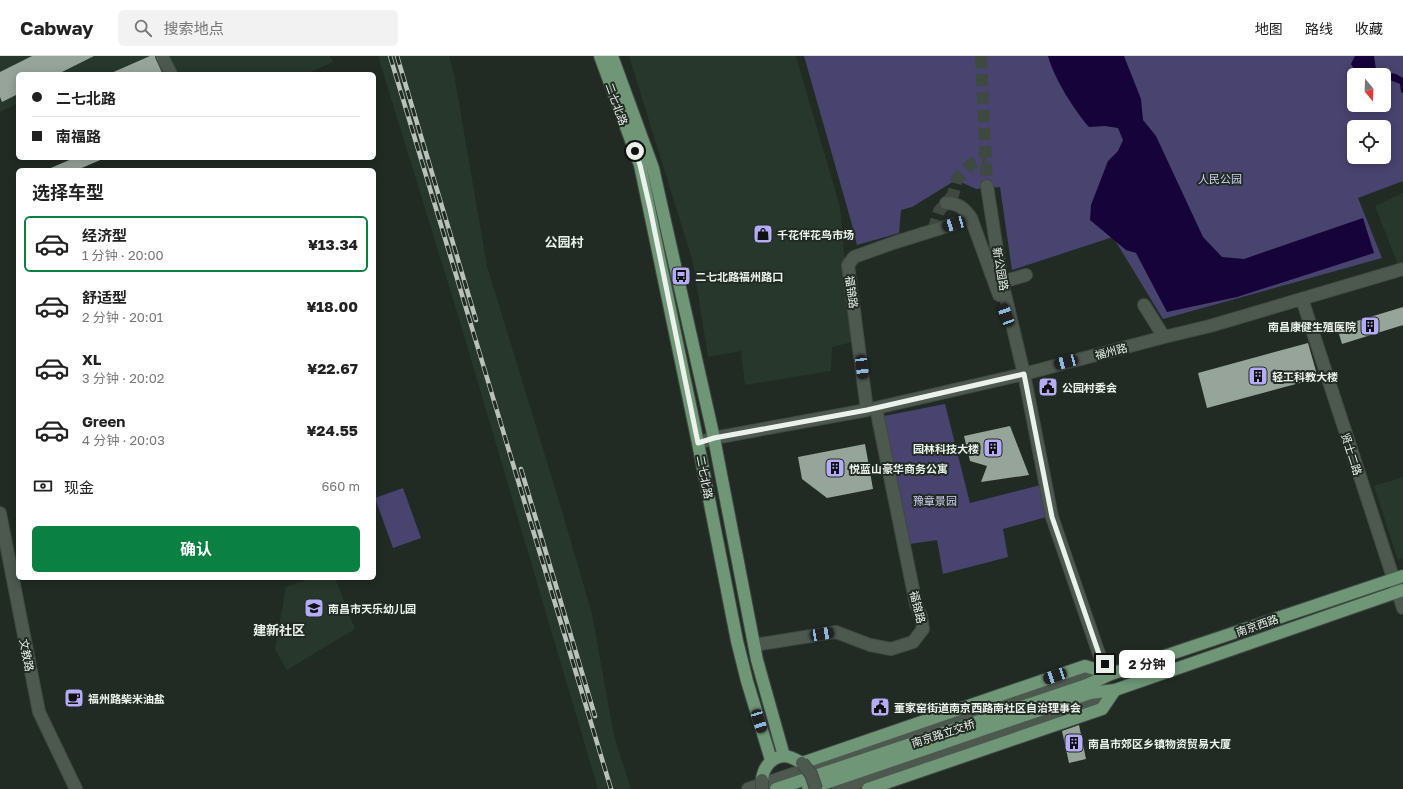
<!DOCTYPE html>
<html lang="zh">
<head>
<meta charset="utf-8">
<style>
  :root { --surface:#fff; --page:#f2f2f2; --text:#222; --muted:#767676; --line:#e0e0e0; --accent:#0b8043 }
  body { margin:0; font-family:"Golos Text","Noto Sans SC",sans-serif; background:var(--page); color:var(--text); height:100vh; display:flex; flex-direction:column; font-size:15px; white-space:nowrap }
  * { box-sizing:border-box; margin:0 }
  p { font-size:13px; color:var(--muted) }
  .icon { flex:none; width:22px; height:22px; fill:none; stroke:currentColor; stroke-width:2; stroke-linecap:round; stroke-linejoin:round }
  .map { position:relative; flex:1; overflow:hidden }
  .drawer { position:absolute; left:16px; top:112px; width:360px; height:412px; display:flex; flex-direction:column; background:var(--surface); border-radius:6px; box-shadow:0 2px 10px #0003 }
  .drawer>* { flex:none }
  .guide { position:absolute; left:16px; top:16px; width:360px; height:88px; border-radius:6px; box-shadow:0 2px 10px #0003; display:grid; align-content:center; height:88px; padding:0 16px; background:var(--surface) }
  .needle { width:26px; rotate:161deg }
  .tools { position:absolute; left:1347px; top:12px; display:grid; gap:8px }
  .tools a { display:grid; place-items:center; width:44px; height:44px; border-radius:6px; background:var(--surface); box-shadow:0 2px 10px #0003; font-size:20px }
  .end { position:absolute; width:18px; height:18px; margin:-9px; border:5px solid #ebf2ec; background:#111; box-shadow:0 0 0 2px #111 }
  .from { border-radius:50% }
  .bubble { position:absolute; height:28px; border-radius:6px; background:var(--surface); box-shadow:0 2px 10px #0003; font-size:13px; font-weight:700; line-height:28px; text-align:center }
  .car { position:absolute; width:12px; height:24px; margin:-12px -6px; border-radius:5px; box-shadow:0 0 3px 1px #0007; background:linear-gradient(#222 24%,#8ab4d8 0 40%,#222 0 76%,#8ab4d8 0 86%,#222 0) }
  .guide b { display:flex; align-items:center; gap:14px; height:38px; font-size:15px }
  .guide b+b { border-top:1px solid var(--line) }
  .guide i { width:10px; height:10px; background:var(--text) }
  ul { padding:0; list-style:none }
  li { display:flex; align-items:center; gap:12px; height:56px; margin:0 8px 6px; padding:0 8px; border:2px solid transparent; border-radius:6px }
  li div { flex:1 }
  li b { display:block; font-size:15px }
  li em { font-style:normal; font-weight:700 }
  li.on { border-color:var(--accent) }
  li>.icon { width:36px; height:36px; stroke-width:1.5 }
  h2 { padding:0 16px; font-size:18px; line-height:48px }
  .pay { display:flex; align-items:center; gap:10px; height:44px; padding:0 16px; font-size:15px }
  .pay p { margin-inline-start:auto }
  .button { display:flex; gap:8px; margin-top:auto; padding:8px 16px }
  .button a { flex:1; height:46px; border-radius:6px; background:var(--accent); color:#fff; font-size:16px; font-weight:700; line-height:46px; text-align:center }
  header { display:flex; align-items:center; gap:24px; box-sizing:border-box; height:56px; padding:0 20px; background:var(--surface); border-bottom:1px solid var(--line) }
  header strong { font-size:19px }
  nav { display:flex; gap:22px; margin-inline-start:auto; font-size:14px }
  .search { width:280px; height:36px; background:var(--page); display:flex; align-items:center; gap:10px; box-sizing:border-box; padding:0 14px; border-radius:6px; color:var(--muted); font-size:15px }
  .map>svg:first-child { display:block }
  .built { fill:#27372b }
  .green { fill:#49436f; fill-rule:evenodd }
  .water { fill:#15033a }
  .building { fill:#97a49a }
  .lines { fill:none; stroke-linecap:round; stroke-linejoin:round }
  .minor-tunnel { stroke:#3f4941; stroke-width:12; stroke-dasharray:12 6; stroke-linecap:butt }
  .minor-casing { stroke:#404942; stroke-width:14 }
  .major-casing { stroke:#404942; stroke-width:14 }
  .minor { stroke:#4d584f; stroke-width:12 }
  .major { stroke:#6e9677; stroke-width:12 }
  .rail-casing { stroke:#b9c1ba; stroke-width:4.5 }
  .rail { stroke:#212b23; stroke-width:3; stroke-dasharray:9; stroke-linecap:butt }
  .minor-bridge-casing { stroke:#404942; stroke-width:14; stroke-linecap:butt }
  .minor-bridge { stroke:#4d584f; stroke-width:12 }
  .route { stroke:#ebf2ec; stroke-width:5 }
  .labels { text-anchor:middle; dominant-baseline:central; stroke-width:4; stroke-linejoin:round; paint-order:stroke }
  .street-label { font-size:11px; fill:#ebf2ec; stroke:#212b23 }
  .park-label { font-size:11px; fill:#d4d1f6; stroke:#212b23 }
  .poi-label { font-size:11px; font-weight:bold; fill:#ebf2ec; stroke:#212b23; text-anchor:start }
  .quarter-label { font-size:13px; font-weight:bold; fill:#ebf2ec; stroke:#212b23 }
</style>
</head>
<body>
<header>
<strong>Cabway</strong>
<div class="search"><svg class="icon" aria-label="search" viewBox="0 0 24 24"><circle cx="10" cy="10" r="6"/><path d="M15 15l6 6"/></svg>搜索地点</div>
<nav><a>地图</a><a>路线</a><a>收藏</a></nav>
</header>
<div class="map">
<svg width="1403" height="733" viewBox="0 0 1403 733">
  <rect width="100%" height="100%" fill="#212b23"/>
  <!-- built -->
  <path class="built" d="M0 0H330L333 6 306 18H18V47L0 56Z
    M378 0H449L454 18 487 210 562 455 592 558 614 680 631 733H598L460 266Z
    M629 0H796L840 151 852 286 832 291 831 315 745 329 741 295 708 301 693 206Z
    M1403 137V208L1398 209 1375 150Z
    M1403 421V502L1398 504 1374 430Z
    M312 522H335L355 573 287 614 275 594 286 531Z"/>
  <!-- green -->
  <path class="green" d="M804 0H1403V125L1358 142 1382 202 1163 263 1113 181 1012 214 1000 131 976 133 956 124 912 151 901 154 899 177 857 189 851 165ZM1354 19H1384V49H1354ZM1354 71H1384V101H1354Z
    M945 348 970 447 1041 429 1050 460 1003 473 1008 501 943 518 937 484 910 488 884 360Z
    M403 432 421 482 393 492 375 442Z"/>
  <!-- water -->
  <path class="water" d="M1048 0H1124L1141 43 1143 64 1156 80 1203 181 1222 201 1244 203 1363 162 1374 197 1237 241 1167 256 1136 197 1126 194 1090 164 1091 149 1108 105 1118 95 1123 84 1118 72 1105 70 1089 71C1074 54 1054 22 1048 0Z
    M1355 0H1374L1376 14 1396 18 1403 22V37L1401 36 1400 28 1390 24H1384V19H1357L1351 8Z"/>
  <!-- building -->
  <path class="building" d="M32 0H94L58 18H18V38L2 46 0 41V16Z
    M150 0H155L162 17 109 18Z
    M74 102H105L77 114H46Z
    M1403 251V269L1342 288 1337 271Z
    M1308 287 1318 322 1207 352 1198 317Z
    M1010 370 1029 419 981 426 987 410 970 405 964 380Z
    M865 388 873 433 827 442 802 423 798 401Z
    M1079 669 1086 703 1069 707 1062 675Z"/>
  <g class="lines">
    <!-- minor-tunnel -->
    <path class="minor-tunnel" d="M981 0 987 130
      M933 175 939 155 953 139 957 123 970 109 985 101"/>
    <defs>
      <path id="minor" d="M162 0 171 18
        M946 147C958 147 964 152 971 162L999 239
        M1002 226 1026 219
        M1302 243 1403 552
        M1144 249 1164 281
        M867 354 848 209 854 201 893 187 954 168
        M698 387 714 382 867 354 1024 318 1164 281 1210 270 1403 213
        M0 457 39 656 76 733
        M754 589 836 576 870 589 891 593 913 586 923 573 921 561 916 548 876 352
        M748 733 1084 620 1111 618 1099 598 1052 461 1024 318 1002 226 987 130
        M838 733 1091 648 1115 634"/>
      <path id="major" d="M600 0 640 109 698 387 737 585 747 625 771 704
        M612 0 653 112 714 382 757 604 784 700
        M762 724C763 712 771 701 784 700 790 700 797 704 802 707L1085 610 1111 618
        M776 733 1087 629 1111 618 1403 520
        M808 733 1090 637 1115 634 1403 534
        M868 733 1102 653 1115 634"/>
    </defs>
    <!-- minor casing -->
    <use href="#minor" class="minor-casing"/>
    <!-- major casing -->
    <use href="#major" class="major-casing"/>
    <!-- minor -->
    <use href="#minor" class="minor"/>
    <!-- major -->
    <use href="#major" class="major"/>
    <defs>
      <path id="rail" d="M390 0 611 733
        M397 0 476 264
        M521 413 595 660"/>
    </defs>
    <!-- rail casing -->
    <use href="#rail" class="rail-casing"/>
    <!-- rail -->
    <use href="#rail" class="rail"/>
    <defs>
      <path id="minor-bridge" d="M802 707 811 718 816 733
        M762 724V733"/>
    </defs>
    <!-- minor-bridge casing -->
    <use href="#minor-bridge" class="minor-bridge-casing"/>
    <!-- minor-bridge -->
    <use href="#minor-bridge" class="minor-bridge"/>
  </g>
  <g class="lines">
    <!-- route -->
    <path class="route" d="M635 95 640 109 650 152 698 387 714 382 867 354 1024 318 1052 461 1099 598 1105 608"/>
  </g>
  <!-- icons -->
  <defs>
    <symbol id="shop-square" viewBox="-11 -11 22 22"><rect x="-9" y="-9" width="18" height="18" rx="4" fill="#b5acf8" stroke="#212b23"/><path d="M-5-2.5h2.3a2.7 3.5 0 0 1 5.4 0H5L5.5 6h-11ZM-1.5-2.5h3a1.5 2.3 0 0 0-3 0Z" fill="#111"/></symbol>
    <symbol id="bus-square" viewBox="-11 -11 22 22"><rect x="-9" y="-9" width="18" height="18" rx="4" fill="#b5acf8" stroke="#212b23"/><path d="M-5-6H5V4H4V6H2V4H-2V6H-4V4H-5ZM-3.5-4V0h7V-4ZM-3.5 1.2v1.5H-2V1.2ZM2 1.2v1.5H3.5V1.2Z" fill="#111"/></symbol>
    <symbol id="building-square" viewBox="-11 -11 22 22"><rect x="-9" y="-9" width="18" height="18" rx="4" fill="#b5acf8" stroke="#212b23"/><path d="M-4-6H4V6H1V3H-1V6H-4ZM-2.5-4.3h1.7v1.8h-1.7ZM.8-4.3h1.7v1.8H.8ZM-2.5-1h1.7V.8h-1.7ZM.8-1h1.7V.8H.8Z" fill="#111"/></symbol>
    <symbol id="civic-square" viewBox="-11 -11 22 22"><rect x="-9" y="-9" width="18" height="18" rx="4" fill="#b5acf8" stroke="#212b23"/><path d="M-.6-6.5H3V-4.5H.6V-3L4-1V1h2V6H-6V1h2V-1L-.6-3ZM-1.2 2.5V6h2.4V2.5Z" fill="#111"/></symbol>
    <symbol id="school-square" viewBox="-11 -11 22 22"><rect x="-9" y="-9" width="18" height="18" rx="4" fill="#b5acf8" stroke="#212b23"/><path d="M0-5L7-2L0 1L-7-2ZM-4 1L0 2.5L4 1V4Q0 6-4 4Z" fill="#111"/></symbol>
    <symbol id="cafe-square" viewBox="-11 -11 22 22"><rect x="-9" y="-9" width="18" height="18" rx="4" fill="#b5acf8" stroke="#212b23"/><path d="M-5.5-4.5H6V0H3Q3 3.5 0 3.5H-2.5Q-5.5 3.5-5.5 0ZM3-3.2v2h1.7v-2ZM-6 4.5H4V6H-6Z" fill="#111"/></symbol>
  </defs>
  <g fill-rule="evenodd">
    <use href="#shop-square" x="752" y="167" width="22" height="22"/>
    <use href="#bus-square" x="670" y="209" width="22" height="22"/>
    <use href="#building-square" x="1359" y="259" width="22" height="22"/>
    <use href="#building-square" x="1247" y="309" width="22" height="22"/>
    <use href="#civic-square" x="1037" y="320" width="22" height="22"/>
    <use href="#building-square" x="982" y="381" width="22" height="22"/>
    <use href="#building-square" x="824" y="401" width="22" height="22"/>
    <use href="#school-square" x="303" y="541" width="22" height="22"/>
    <use href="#cafe-square" x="63" y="631" width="22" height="22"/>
    <use href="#civic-square" x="869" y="640" width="22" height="22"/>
    <use href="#building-square" x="1063" y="676" width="22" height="22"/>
  </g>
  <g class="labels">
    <!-- street labels -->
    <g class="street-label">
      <text transform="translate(617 48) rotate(70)">二七北路</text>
      <text transform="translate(1001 213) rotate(80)">新公园路</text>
      <text transform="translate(852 236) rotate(82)">福锦路</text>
      <text transform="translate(1111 295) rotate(-15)">福州路</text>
      <text transform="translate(1352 398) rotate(72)">贤士二路</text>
      <text transform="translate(705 421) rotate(79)">二七北路</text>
      <text transform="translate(918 551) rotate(76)">福锦路</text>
      <text transform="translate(1257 569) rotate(-19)">南京西路</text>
      <text transform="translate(27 599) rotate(79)">文教路</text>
      <text transform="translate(943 677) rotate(-18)">南京路立交桥</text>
    </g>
    <!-- park labels -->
    <g class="park-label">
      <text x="1220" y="122">人民公园</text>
      <text x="935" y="444">豫章景园</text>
    </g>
    <!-- poi labels -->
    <g class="poi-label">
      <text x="777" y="178">千花伴花鸟市场</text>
      <text x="695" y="220">二七北路福州路口</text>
      <text x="1356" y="270" text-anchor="end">南昌康健生殖医院</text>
      <text x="1272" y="320">轻工科教大楼</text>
      <text x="1062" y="331">公园村委会</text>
      <text x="979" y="392" text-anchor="end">园林科技大楼</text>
      <text x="849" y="412">悦蓝山豪华商务公寓</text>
      <text x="328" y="552">南昌市天乐幼儿园</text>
      <text x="88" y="642">福州路柴米油盐</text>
      <text x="894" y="651">董家窑街道南京西路南社区自治理事会</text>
      <text x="1088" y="687">南昌市郊区乡镇物资贸易大厦</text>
    </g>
    <!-- quarter labels -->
    <g class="quarter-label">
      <text x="564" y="186">公园村</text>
      <text x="279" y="574">建新社区</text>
    </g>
  </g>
</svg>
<div class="tools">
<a><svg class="needle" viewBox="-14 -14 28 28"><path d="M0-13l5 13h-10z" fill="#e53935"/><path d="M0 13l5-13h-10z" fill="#767676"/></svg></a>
<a><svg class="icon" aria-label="locate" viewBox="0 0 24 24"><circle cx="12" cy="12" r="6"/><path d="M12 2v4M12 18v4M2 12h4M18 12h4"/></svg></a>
</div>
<i class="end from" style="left:635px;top:95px"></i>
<i class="end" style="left:1105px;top:608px"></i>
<div class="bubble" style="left:1119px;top:594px;width:56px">2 分钟</div>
<i class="car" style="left:954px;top:168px;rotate:254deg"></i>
<i class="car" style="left:1006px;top:259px;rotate:340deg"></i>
<i class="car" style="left:1066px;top:306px;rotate:255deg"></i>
<i class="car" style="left:862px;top:311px;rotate:173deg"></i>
<i class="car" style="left:822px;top:578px;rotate:81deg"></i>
<i class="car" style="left:1055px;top:620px;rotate:251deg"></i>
<i class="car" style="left:759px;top:665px;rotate:163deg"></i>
<div class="guide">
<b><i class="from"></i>二七北路</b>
<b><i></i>南福路</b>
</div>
<section class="drawer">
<h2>选择车型</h2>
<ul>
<li class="on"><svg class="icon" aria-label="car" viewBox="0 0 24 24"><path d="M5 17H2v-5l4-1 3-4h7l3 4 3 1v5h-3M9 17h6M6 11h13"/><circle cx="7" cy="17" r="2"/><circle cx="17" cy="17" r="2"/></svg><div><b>经济型</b><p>1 分钟 · 20:00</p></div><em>¥13.34</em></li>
<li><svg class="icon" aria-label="car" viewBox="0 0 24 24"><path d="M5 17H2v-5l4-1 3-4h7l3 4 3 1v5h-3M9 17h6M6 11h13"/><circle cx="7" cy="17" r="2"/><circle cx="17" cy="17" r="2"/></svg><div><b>舒适型</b><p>2 分钟 · 20:01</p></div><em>¥18.00</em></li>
<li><svg class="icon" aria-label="car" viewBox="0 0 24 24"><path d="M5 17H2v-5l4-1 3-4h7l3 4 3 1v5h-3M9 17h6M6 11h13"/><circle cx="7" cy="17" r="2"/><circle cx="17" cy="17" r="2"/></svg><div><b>XL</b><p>3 分钟 · 20:02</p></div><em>¥22.67</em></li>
<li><svg class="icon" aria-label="car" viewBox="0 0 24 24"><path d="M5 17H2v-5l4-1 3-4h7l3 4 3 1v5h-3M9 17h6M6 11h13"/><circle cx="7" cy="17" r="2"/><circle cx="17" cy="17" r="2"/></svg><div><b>Green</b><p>4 分钟 · 20:03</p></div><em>¥24.55</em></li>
</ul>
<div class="pay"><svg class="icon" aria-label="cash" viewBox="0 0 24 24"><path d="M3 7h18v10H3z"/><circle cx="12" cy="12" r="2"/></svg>现金<p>660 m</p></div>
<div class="button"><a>确认</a></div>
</section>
</div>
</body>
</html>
